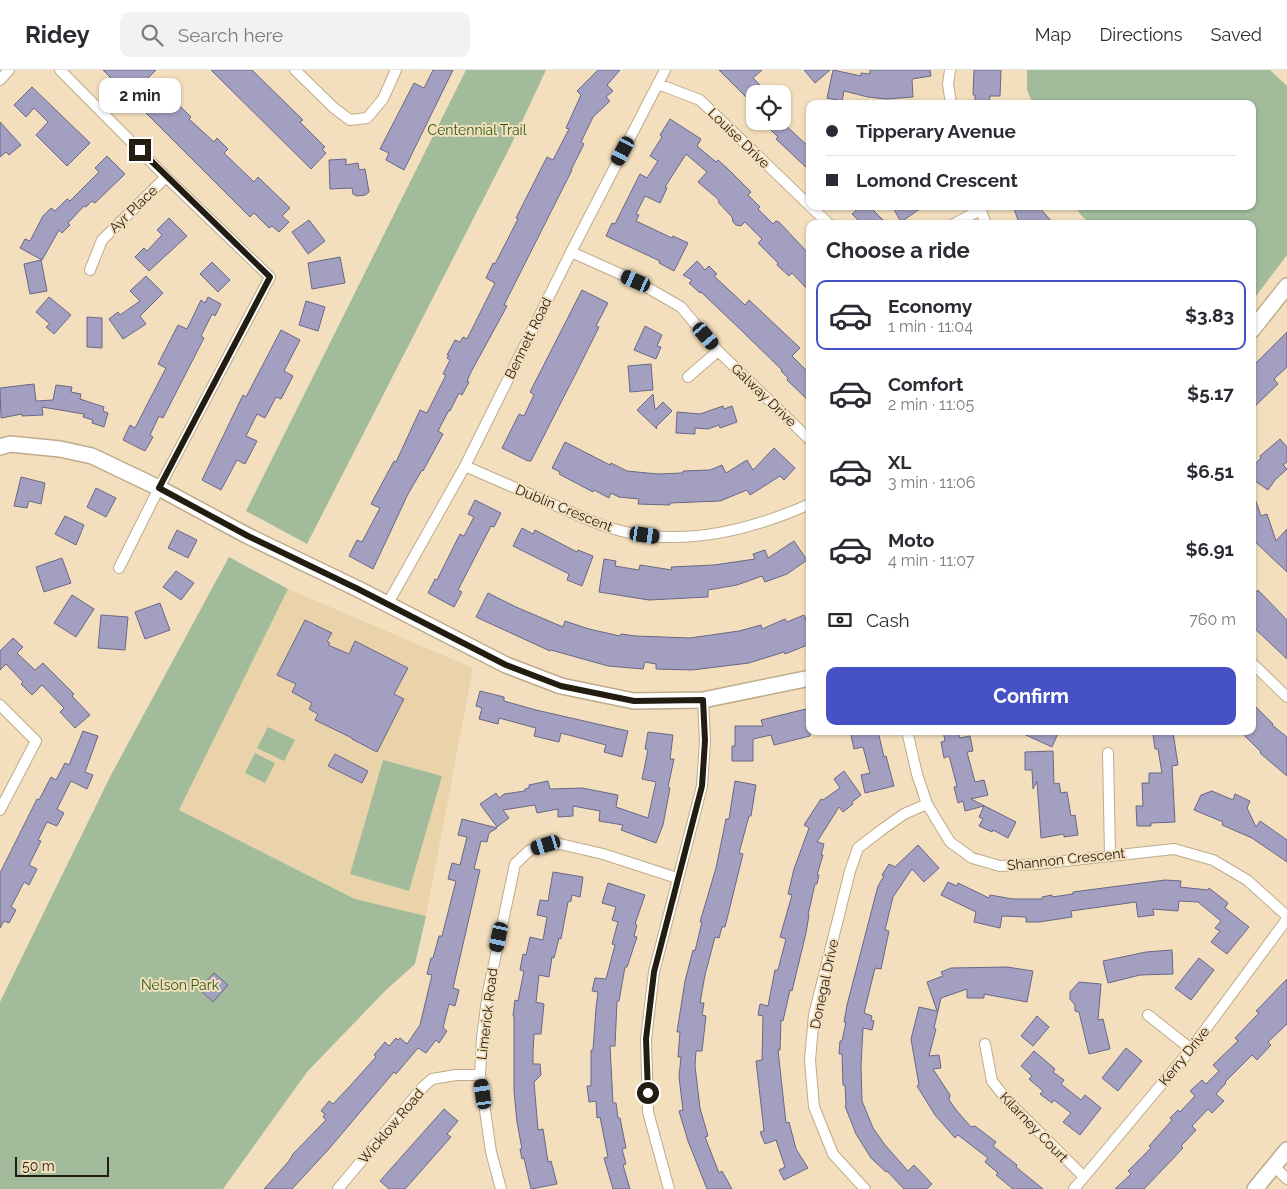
<!DOCTYPE html>
<html lang="en">
<head>
<meta charset="utf-8">
<style>
  :root { --surface:#fff; --page:#f2f2f3; --text:#2b2b33; --muted:#7c7c81; --line:#e1e1e2; --accent:#4751c6 }
  body { margin:0; font-family:Raleway,sans-serif; background:var(--page); color:var(--text); height:100vh; display:flex; flex-direction:column; font-size:19px; white-space:nowrap }
  * { box-sizing:border-box; margin:0 }
  p { font-size:16px; color:var(--muted) }
  .icon { flex:none; width:28px; height:28px; fill:none; stroke:currentColor; stroke-width:2; stroke-linecap:round; stroke-linejoin:round }
  .map { position:relative; flex:1; overflow:hidden }
  .drawer { position:absolute; left:806px; top:150px; width:450px; height:515px; display:flex; flex-direction:column; background:var(--surface); border-radius:10px; box-shadow:0 1px 4px #0004 }
  .drawer>* { flex:none }
  .banner { position:absolute; left:806px; top:30px; width:450px; height:110px; border-radius:10px; box-shadow:0 1px 4px #0004; display:grid; align-content:center; height:110px; padding:0 20px; background:var(--surface) }
  .controls { position:absolute; left:746px; top:15px; display:grid; gap:10px }
  .controls a { display:grid; place-items:center; width:45px; height:45px; border-radius:10px; background:var(--surface); box-shadow:0 1px 4px #0004; font-size:25px }
  .scale { position:absolute; left:15px; bottom:12px; width:94px; box-sizing:border-box; padding-left:5px; border:2px solid #231c10; border-top:0; font-size:14px; line-height:18px; white-space:nowrap; color:#231c10; -webkit-text-stroke:4px #f3dfbd; paint-order:stroke }
  .end { position:absolute; width:22px; height:22px; margin:-11px; border:6px solid #231c10; background:#fff; box-shadow:0 0 0 2px #fff }
  .from { border-radius:50% }
  .bubble { position:absolute; height:35px; border-radius:10px; background:var(--surface); box-shadow:0 1px 4px #0004; font-size:16px; font-weight:700; line-height:35px; text-align:center }
  .car { position:absolute; width:15px; height:30px; margin:-15px -8px; border-radius:6px; box-shadow:0 0 4px 1px #0007; background:linear-gradient(#222 24%,#8ab4d8 0 40%,#222 0 76%,#8ab4d8 0 86%,#222 0) }
  .banner b { display:flex; align-items:center; gap:18px; height:48px; font-size:19px }
  .banner b+b { border-top:1px solid var(--line) }
  .banner i { width:12px; height:12px; background:var(--text) }
  ul { padding:0; list-style:none }
  li { display:flex; align-items:center; gap:15px; height:70px; margin:0 10px 8px; padding:0 10px; border:2px solid transparent; border-radius:10px }
  li div { flex:1 }
  li b { display:block; font-size:19px }
  li em { font-style:normal; font-weight:700 }
  li.selected { border-color:var(--accent) }
  li>.icon { width:45px; height:45px; stroke-width:1.5 }
  h2 { padding:0 20px; font-size:22px; line-height:60px }
  .pay { display:flex; align-items:center; gap:12px; height:55px; padding:0 20px; font-size:19px }
  .pay p { margin-inline-start:auto }
  .primary-button { display:flex; gap:10px; margin-top:auto; padding:10px 20px }
  .primary-button a { flex:1; height:58px; border-radius:10px; background:var(--accent); color:#fff; font-size:20px; font-weight:700; line-height:58px; text-align:center }
  header { display:flex; align-items:center; gap:30px; box-sizing:border-box; height:70px; padding:0 25px; background:var(--surface); border-bottom:1px solid var(--line) }
  header strong { font-size:24px }
  nav { display:flex; gap:28px; margin-inline-start:auto; font-size:18px }
  .search { width:350px; height:45px; background:var(--page); display:flex; align-items:center; gap:12px; box-sizing:border-box; padding:0 18px; border-radius:10px; color:var(--muted); font-size:19px }
  .map>svg:first-child { display:block }
  .built { fill:#ead3ab }
  .green { fill:#a2bc9b }
  .building { fill:#a29fc1; stroke:#6a6786 }
  .lines { fill:none; stroke-linecap:round; stroke-linejoin:round }
  .street-casing { stroke:#beab8a; stroke-width:12 }
  .secondary-casing { stroke:#beab8a; stroke-width:18 }
  .street { stroke:#fff; stroke-width:10 }
  .secondary { stroke:#fff; stroke-width:15 }
  .route { stroke:#231c10; stroke-width:6 }
  .labels { text-anchor:middle; dominant-baseline:central; stroke-width:4; stroke-linejoin:round; paint-order:stroke }
  .park-label { font-size:14px; fill:#2a5f15; stroke:#f3dfbd }
  .street-label { font-size:14px; fill:#231c10; stroke:#f3dfbd }
</style>
</head>
<body>
<header>
<strong>Ridey</strong>
<div class="search"><svg class="icon" aria-label="search" viewBox="0 0 24 24"><circle cx="10" cy="10" r="6"/><path d="M15 15l6 6"/></svg>Search here</div>
<nav><a>Map</a><a>Directions</a><a>Saved</a></nav>
</header>
<div class="map">
<svg width="1287" height="1119" viewBox="0 0 1287 1119">
  <rect width="100%" height="100%" fill="#f3dfbd"/>
  <!-- built -->
  <path class="built" d="M288 519 473 598 426 846 355 829 179 740Z"/>
  <!-- green -->
  <path class="green" d="M466 0H546L510 77 307 474 246 441Z
    M1027 0H1270L1287 16V185L1253 230 1252 154H1090L1080 144 1076 136H1252V34H1033L1027 20Z
    M229 487 288 519 179 740 355 829 426 846 415 894 385 921 307 1002 223 1119H0V932L111 705Z
    M268 657 295 670 284 691 257 678Z
    M255 683 275 693 265 713 245 703Z
    M383 690 442 706 409 821 350 804Z"/>
  <!-- building -->
  <path class="building" d="M103 0H156L148 8 172 31 174 30 191 47 189 49 214 72 217 68 228 79 224 83 254 112 258 107 290 138 282 146 289 152 279 162 272 156 269 158 254 143 250 147Z
    M211 0H252L303 50 300 52 325 77 322 79 326 83 311 99Z
    M433 0H453L404 100 386 90 389 83 380 79 414 13 424 18Z
    M598 0H620L607 15 613 21 606 27 610 31 593 47 581 72 584 74 571 100H572L504 235 507 236 471 302 467 311 469 312 462 325 459 323 450 341 449 340 438 361 443 364 423 401 422 400 408 424 373 499 349 486 357 470 362 472 380 438 371 434 394 391 396 392 420 340 427 343 446 305 443 304 450 290 447 288 449 285H447L455 270 460 272 463 267 467 269 495 213 486 208 493 193 495 194 518 149 516 148 547 87 553 90 569 59 566 58 581 25 577 21Z
    M719 0H762L753 8 769 24H755V36Z
    M804 0H830L815 13Z
    M833 0 861 6V3L870 4V0H930L931 6 912 9 913 27 886 29 868 27 844 21 842 31 827 28Z
    M974 0H1001L1000 26H990L989 34H975V25H973Z
    M32 17 90 73 67 96 36 65 48 52 34 38 26 47 14 35Z
    M670 49 701 69 697 76 716 92 718 90 729 100 751 122 748 125 760 137 758 139 773 154 776 151 779 152 810 185V222L792 203 789 206 777 195 778 193 758 173 762 169 745 152 741 156 736 155 733 152 732 147 718 132 719 130 698 112 707 102 686 84 665 117 667 118 660 133 645 126 636 144 639 145 636 151 672 168 673 166 688 173 674 201 659 193 660 191 606 166 612 153 615 154 640 104 647 108 658 91 650 86 662 67 660 65Z
    M762 51H781L810 78V101L776 69 778 67Z
    M0 52 21 75 9 85 6 82 0 87Z
    M107 86 125 104 95 133 92 131 86 137 84 136 68 153 70 155 62 163 59 160 42 190 20 178 25 169 30 171 43 146 51 138 55 141 67 129 70 131 99 102 95 98Z
    M346 89V95L358 93 359 100 365 99 369 122 365 125 357 126 353 124 352 118 330 119 329 90Z
    M860 136H869L887 154H862L852 144Z
    M892 136H924L901 152Z
    M1013 136H1038L1054 154H1021L1018 150Z
    M169 148 187 166 149 201 135 187 144 178 147 181 162 165 157 160Z
    M309 150 325 171 308 184 292 162Z
    M340 187 345 213 312 219 308 193Z
    M41 190 47 221 30 224 24 194Z
    M697 191 705 200 709 196 717 204 714 206 745 235 749 230 800 278 792 286 810 304V332L787 310 788 308 781 301 782 300 742 261 701 222 700 223 689 213 692 210 683 205Z
    M212 192 230 210 218 222 200 204Z
    M146 206 163 223 140 246 146 254 123 269 109 249 118 242 120 245 140 231 130 221Z
    M582 220 608 233 596 256 599 257 576 303 531 391H528L502 378 519 344 524 346 534 325 530 322Z
    M49 227 71 245 54 264 46 257 50 254 36 242Z
    M208 227 221 234 215 246 212 244 201 266 204 268 163 348 159 346 150 365 153 367 145 381 123 370 130 355 135 358 166 298 158 294 178 255 187 259 201 230 205 233Z
    M306 231 325 237 318 261 299 255Z
    M87 247 102 248V278L87 277Z
    M645 256 662 265 657 276 661 277 656 289 634 280Z
    M281 260 300 270 284 301 293 306 281 329 276 327 265 348 257 344 246 366 257 371 245 394 237 390 221 420 202 410 243 325 246 327Z
    M1287 262V297L1274 309 1278 314 1252 339V297Z
    M651 294 653 320 630 322 628 296Z
    M34 314 36 331 53 330 56 315 72 317 71 322 81 324 80 329 104 337 103 341 108 343 104 357 92 353 93 350 83 347 84 344 42 337 43 345 22 346V344L1 348 0 318Z
    M653 324 655 340 663 332 672 341 656 357 657 359 637 340Z
    M723 336 724 339 732 336 737 352 720 358 719 355 708 359 695 358V364L676 363 677 342 700 344Z
    M1280 369 1287 377V392L1283 395 1287 399 1275 410 1268 420 1252 409V397L1261 388 1260 386Z
    M565 372 610 395 611 393 627 401 658 404 683 403V401L710 400 722 395 726 403 747 390 753 400 774 378 795 398 784 410 780 406 750 425 747 420 720 431 670 433V435L638 434 639 429 619 427 611 423 609 428 594 420 593 422 559 404 560 402 552 398Z
    M21 407 45 413 41 434 29 431 27 438 14 436Z
    M96 418 116 428 106 447 87 437Z
    M1252 426H1254L1261 446 1267 444 1276 471 1287 459V502L1252 469Z
    M475 430 501 443 494 457 491 456 458 520 462 522 454 537 428 523 435 509 437 510 460 464 464 466 474 447 468 444Z
    M65 446 84 455 76 475 55 464Z
    M522 458 533 464 535 460 577 482 578 480 593 486 582 516 567 510 569 504 513 476Z
    M177 460 197 470 188 488 168 478Z
    M794 471 807 490 787 504 765 512 762 506 737 515 708 520V527L649 530 599 522 604 489 616 491 615 496 639 500 640 495 672 500 671 497 714 495 755 489 753 484 765 480 768 488Z
    M62 488 71 513 44 522 36 497Z
    M176 501 194 513 181 530 163 517Z
    M1258 520 1287 550V589L1252 556V526Z
    M488 523 516 537 563 557 565 551 589 559 620 566 621 564 636 566 690 568 739 561 761 555 762 559 785 549 787 552 804 545 810 559V574L785 584 784 582 749 593 692 600 656 599V594L645 592 643 599 608 596 551 580 550 581 476 547Z
    M72 525 94 539 76 567 54 553Z
    M160 533 170 560 145 569 135 542Z
    M101 545 128 547 125 580 98 578Z
    M305 550 332 563 327 571 330 573 328 575 349 584 355 571 408 598 394 624 404 629 377 682 352 669V668L315 650 318 644 309 639 312 633 292 622 296 614 277 605Z
    M13 568 23 577 17 583 35 600 43 593 74 624 72 626 90 645 75 658 60 642 64 638 42 615 32 625 21 614 23 612 6 594 0 600V581Z
    M480 621 504 627V631L536 640 628 661 622 687 604 682 606 675 561 663 559 672 534 666 536 658 499 648 498 654 479 649 482 638 476 636Z
    M1252 633 1273 654 1272 655 1287 667V706L1260 683 1261 682 1240 661H1252Z
    M810 638V666L774 675 771 665 753 669V691H732V676H735V656H763L761 650Z
    M83 661 98 666 85 702 93 705 87 719 71 711 57 739 64 743 57 756 47 752 38 770 41 771 29 795 37 799 29 815 24 812 11 837 16 840 9 853 4 851 0 858V803L37 729 39 730 51 707 56 710 65 693 69 695Z
    M850 661H878L884 687 886 686 894 716 865 723 861 705 870 703 863 677 854 679Z
    M943 661H958L960 668 970 666 973 681 967 682 975 712 984 710 988 725 971 729 1016 752 1008 768 993 760 992 762 979 756 983 749 979 747 984 736 965 741 963 731 958 733 954 717 957 716 949 686 944 688 941 672 945 671Z
    M1017 661H1059L1052 677Z
    M648 662 673 665 670 689H674L668 717 670 718 663 755 656 773 621 760 623 755 599 751 600 741 573 736V746L558 747V739L537 743 535 735 503 740 509 748 497 757 480 734 496 723 499 728 504 724 525 721V719L529 718V715L548 711 550 719 582 718 618 725 616 737 648 748 656 712 642 709 648 680 645 679Z
    M1173 662 1178 695 1172 696 1175 752 1151 753V756H1137L1136 736H1143L1142 713H1149V703H1162L1158 679H1155L1153 665Z
    M1053 681 1054 714 1059 713 1061 723 1067 722 1071 746 1075 745 1078 765 1064 767V764L1041 768 1037 711 1033 719 1032 700H1025V682Z
    M335 684 368 701 362 713 328 696Z
    M844 701 861 725 852 732 853 734 843 742 839 737 817 772 824 774 821 785H823L817 805H819L817 814H815L808 845H809L806 863 792 921 790 920 783 951 781 950 780 980H778L786 1053 789 1052 796 1079 808 1098 784 1110 779 1100 785 1097 776 1070 765 1074 760 1062 764 1061 756 991 762 990 763 946 758 945 760 934 768 936 775 900H778L786 869 780 867 792 825 788 824 794 799 809 758 804 755 821 729 823 730 840 718 834 709Z
    M735 711 756 715 751 746H749L739 783 743 784 725 857H722L719 868 715 867 705 905 700 933H704L702 945 706 946 702 981H696L695 996 700 1038 708 1066 705 1067 719 1103 722 1101 732 1119H707L688 1071 679 1041 683 1040 679 1007 681 987H678L680 962H677L685 911 693 880 695 881 702 852H700L716 798 726 749H729Z
    M1212 721 1233 730 1235 724 1250 731 1247 738 1256 757 1260 751 1287 770V792L1252 768 1222 755 1223 752 1194 740 1201 725Z
    M462 749 497 758 489 763 487 772 481 771 474 799 480 800 453 918 459 920 455 936 449 934 443 958 447 961 439 973 436 970 426 983 418 978 396 1004 394 1002 328 1080 292 1119H264L289 1091 293 1084 326 1050 323 1047 325 1044 321 1041 329 1031 333 1034 350 1016 376 987 374 985 385 972 389 976 396 968 398 970 400 968 407 974 420 955 432 905 427 904 431 888H433L439 866H442L456 811 448 809 452 793 460 795 467 767 458 765Z
    M918 775 939 798 924 812 912 799 893 827 885 860 889 861 881 899 875 898 864 943 872 946 871 950 874 951 872 960 863 958 861 996 862 1031 873 1058 885 1075 908 1101 914 1095 932 1114 927 1119H904L887 1101 886 1102 871 1088 856 1064 845 1036 846 1035 845 1015H843L842 984H839L840 971H842L846 952H844L847 935 878 816 884 806 882 805 889 794 895 797Z
    M553 802 583 807 580 827 572 825 571 831 568 832 561 869 559 868 554 888 552 887 549 907 539 905 536 932 544 934 541 964H534L533 982V994H540L541 1005 534 1012 538 1060 543 1059 548 1092 551 1091 557 1114 531 1119 524 1088 522 1089 520 1079H522L517 1052 514 1021V947L513 946 515 930 518 931 524 901 520 900 523 884 526 885 530 867 543 870 547 847 537 845 540 830 548 831Z
    M1165 810 1181 811 1180 817 1208 820 1209 818 1228 833 1225 838 1249 857 1227 884 1211 872 1220 861 1215 858 1221 851 1198 832 1179 831 1178 841 1153 839 1154 845 1138 847 1136 832 1071 841 1072 847 1039 852H1026V847L1002 846 1000 858 974 852 976 842 941 825 948 812 957 816 958 813 989 828 990 825 1013 829H1042V827L1052 825V827L1073 824V822Z
    M608 813 645 825 635 854 637 855 634 866 637 867 627 897H625L619 931H617L615 976H610L613 1033H616L618 1048H620L626 1078 622 1079 626 1094 623 1095 630 1119H613L604 1088 608 1087 600 1047 597 1048 596 1031 589 1032 587 1016H591V980H593L596 938 598 922 592 921 595 908 606 909 615 875 612 874 618 852 612 850 616 837 602 833Z
    M1172 880 1173 904 1140 905 1108 913 1103 891 1146 882Z
    M1199 888 1214 900 1191 930 1175 918Z
    M1007 897 1033 901 1027 932 984 924V928H967V919L941 928 934 958 936 959 929 986 939 985 941 998 933 999 950 1025 949 1030 957 1041 971 1057 975 1056 996 1072 993 1076 1017 1095 1016 1097 1043 1119H1013L996 1105 998 1103 985 1092 988 1088 958 1065 955 1068 935 1045 917 1016 919 1015 911 969 919 937 937 941 927 912 943 906 941 902 951 898Z
    M214 903 228 915 213 932 199 919Z
    M1287 909V954L1268 972 1271 975 1257 990 1252 985 1225 1012 1226 1013 1216 1024 1224 1031 1212 1043 1208 1039 1192 1056 1196 1060 1181 1076 1183 1078 1144 1119H1115L1131 1104 1128 1101 1151 1078 1149 1076 1172 1050 1170 1048 1178 1040 1180 1042 1195 1026 1190 1021 1202 1010 1206 1014 1219 1001 1213 995 1238 971 1235 968 1259 943 1256 941Z
    M1079 912 1101 914 1098 950 1103 949 1110 979 1089 984 1079 942 1075 941V935L1070 929V922Z
    M1037 946 1049 957 1033 976 1021 966Z
    M1126 978 1142 991 1118 1021 1102 1008Z
    M1034 981 1055 999 1053 1002 1064 1010 1061 1014 1081 1030 1085 1025 1101 1038 1080 1065 1063 1052 1071 1043 1054 1030 1052 1033 1040 1024 1043 1021 1029 1009 1032 1006 1021 996Z
    M444 1039 458 1051 447 1064 451 1067 405 1119H389L380 1111Z"/>
  <g class="lines">
    <defs>
      <path id="street" d="M60 0 166 107 270 207 159 418 119 498
        M295 0 334 38 350 50 367 48 383 29 396 0
        M950 0 948 14 951 34
        M0 10 9 0
        M658 14 700 30 810 136
        M810 136 829 154
        M979 136 986 154
        M954 154 980 140
        M571 182 636 211 681 237 718 281 810 370
        M90 200 102 170 166 107
        M688 307 718 281
        M465 396C496 410 528 423 559 437 582 447 605 458 630 463 692 475 753 459 810 434
        M387 535 465 396 571 182 665 0
        M1252 593 1287 627
        M0 635 36 671 0 740
        M907 661 917 704 927 734 950 772 972 788 1000 796 1037 794 1174 779 1213 790 1247 810 1287 846
        M1108 683 1110 785
        M1148 945 1191 979
        M985 974 992 1011 1007 1030 1084 1107
        M1274 1096 1287 1109
        M338 1119 422 1018 432 1009 456 1005H480
        M501 1119 491 1082 480 1005 482 968 488 922 515 794 530 780 546 775 560 774 603 784 677 808
        M669 1119 648 1042 646 969 654 902 702 716 705 671 703 630
        M865 1119 833 1084 814 1037 810 990 814 945 850 801 858 778 880 761 904 744 927 734
        M1074 1119 1191 979 1287 849"/>
      <path id="secondary" d="M1252 260 1287 216
        M0 377 10 374 60 379 92 386 159 418 248 466 358 519 506 595 561 616 634 631 703 630 810 608
        M1255 1119 1287 1080"/>
    </defs>
    <!-- street casing -->
    <use href="#street" class="street-casing"/>
    <!-- secondary casing -->
    <use href="#secondary" class="secondary-casing"/>
    <!-- street -->
    <use href="#street" class="street"/>
    <!-- secondary -->
    <use href="#secondary" class="secondary"/>
  </g>
  <g class="lines">
    <!-- route -->
    <path class="route" d="M140 80 270 207 159 418 248 466 358 519 506 595 561 616 634 631 703 630 705 671 702 716 654 902 646 969 648 1023"/>
  </g>
  <g class="labels">
    <!-- park labels -->
    <g class="park-label">
      <text x="477" y="60">Centennial Trail</text>
      <text x="180" y="915">Nelson Park</text>
    </g>
    <!-- street labels -->
    <g class="street-label">
      <text transform="translate(739 68) rotate(44)">Louise Drive</text>
      <text transform="translate(133 139) rotate(-44)">Ayr Place</text>
      <text transform="translate(528 268) rotate(-64)">Bennett Road</text>
      <text transform="translate(764 325) rotate(44)">Galway Drive</text>
      <text transform="translate(564 438) rotate(22)">Dublin Crescent</text>
      <text transform="translate(1066 789) rotate(-6)">Shannon Crescent</text>
      <text transform="translate(824 914) rotate(-78)">Donegal Drive</text>
      <text transform="translate(487 944) rotate(-83)">Limerick Road</text>
      <text transform="translate(1184 986) rotate(-51)">Kerry Drive</text>
      <text transform="translate(391 1056) rotate(-50)">Wicklow Road</text>
      <text transform="translate(1034 1057) rotate(46)">Kilarney Court</text>
    </g>
  </g>
</svg>
<div class="controls">
<a><svg class="icon" aria-label="locate" viewBox="0 0 24 24"><circle cx="12" cy="12" r="6"/><path d="M12 2v4M12 18v4M2 12h4M18 12h4"/></svg></a>
</div>
<div class="scale">50 m</div>
<i class="end from" style="left:648px;top:1023px"></i>
<i class="end" style="left:140px;top:80px"></i>
<div class="bubble" style="left:99px;top:8px;width:82px">2 min</div>
<i class="car" style="left:623px;top:81px;rotate:208deg"></i>
<i class="car" style="left:636px;top:211px;rotate:294deg"></i>
<i class="car" style="left:706px;top:266px;rotate:140deg"></i>
<i class="car" style="left:645px;top:465px;rotate:98deg"></i>
<i class="car" style="left:546px;top:775px;rotate:253deg"></i>
<i class="car" style="left:499px;top:867px;rotate:192deg"></i>
<i class="car" style="left:483px;top:1024px;rotate:352deg"></i>
<div class="banner">
<b><i class="from"></i>Tipperary Avenue</b>
<b><i></i>Lomond Crescent</b>
</div>
<section class="drawer">
<h2>Choose a ride</h2>
<ul>
<li class="selected"><svg class="icon" aria-label="car" viewBox="0 0 24 24"><path d="M5 17H2v-5l4-1 3-4h7l3 4 3 1v5h-3M9 17h6M6 11h13"/><circle cx="7" cy="17" r="2"/><circle cx="17" cy="17" r="2"/></svg><div><b>Economy</b><p>1 min · 11:04</p></div><em>$3.83</em></li>
<li><svg class="icon" aria-label="car" viewBox="0 0 24 24"><path d="M5 17H2v-5l4-1 3-4h7l3 4 3 1v5h-3M9 17h6M6 11h13"/><circle cx="7" cy="17" r="2"/><circle cx="17" cy="17" r="2"/></svg><div><b>Comfort</b><p>2 min · 11:05</p></div><em>$5.17</em></li>
<li><svg class="icon" aria-label="car" viewBox="0 0 24 24"><path d="M5 17H2v-5l4-1 3-4h7l3 4 3 1v5h-3M9 17h6M6 11h13"/><circle cx="7" cy="17" r="2"/><circle cx="17" cy="17" r="2"/></svg><div><b>XL</b><p>3 min · 11:06</p></div><em>$6.51</em></li>
<li><svg class="icon" aria-label="car" viewBox="0 0 24 24"><path d="M5 17H2v-5l4-1 3-4h7l3 4 3 1v5h-3M9 17h6M6 11h13"/><circle cx="7" cy="17" r="2"/><circle cx="17" cy="17" r="2"/></svg><div><b>Moto</b><p>4 min · 11:07</p></div><em>$6.91</em></li>
</ul>
<div class="pay"><svg class="icon" aria-label="cash" viewBox="0 0 24 24"><path d="M3 7h18v10H3z"/><circle cx="12" cy="12" r="2"/></svg>Cash<p>760 m</p></div>
<div class="primary-button"><a>Confirm</a></div>
</section>
</div>
</body>
</html>
